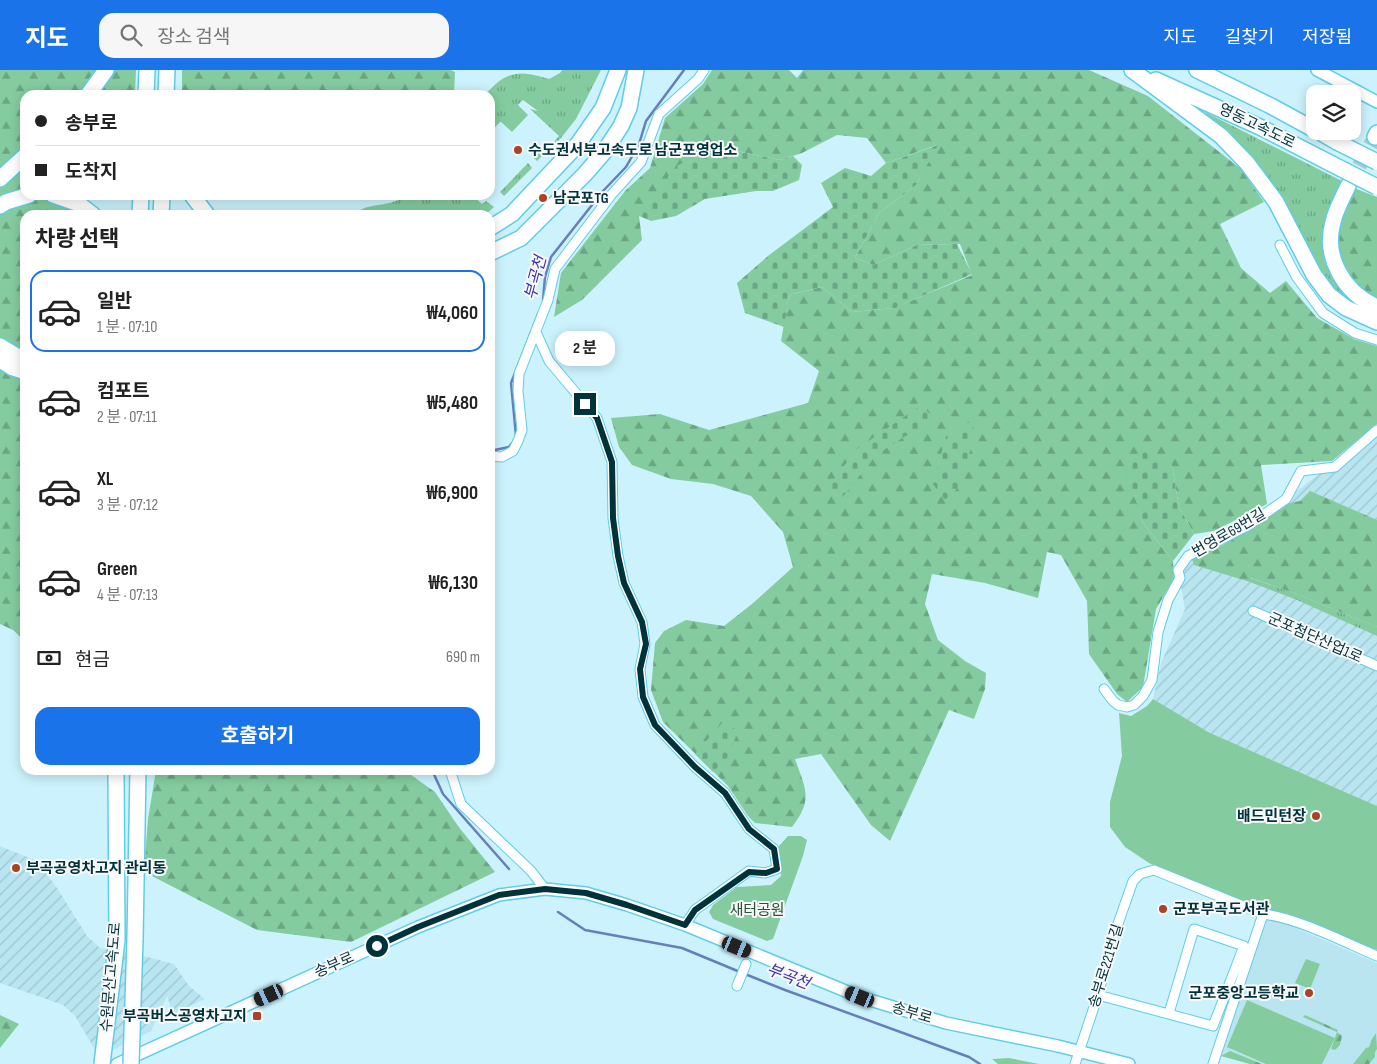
<!DOCTYPE html>
<html lang="ko">
<head>
<meta charset="utf-8">
<style>
  :root { --surface:#fff; --page:#f6f6f6; --text:#222; --muted:#767676; --line:#e0e0e0; --accent:#1a73e8 }
  body { margin:0; font-family:"Sofia Sans Condensed","Noto Sans KR",sans-serif; background:var(--page); color:var(--text); height:100vh; display:flex; flex-direction:column; font-size:19px; white-space:nowrap }
  * { box-sizing:border-box; margin:0 }
  p { font-size:16px; color:var(--muted) }
  .icon { flex:none; width:28px; height:28px; fill:none; stroke:currentColor; stroke-width:2; stroke-linecap:round; stroke-linejoin:round }
  .map { position:relative; flex:1; overflow:hidden }
  .details { position:absolute; left:20px; top:140px; width:475px; height:565px; display:flex; flex-direction:column; background:var(--surface); border-radius:15px; box-shadow:0 2px 12px #0003 }
  .details>* { flex:none }
  .banner { position:absolute; left:20px; top:20px; width:475px; height:110px; border-radius:15px; box-shadow:0 2px 12px #0003; display:grid; align-content:center; height:110px; padding:0 15px; background:var(--surface) }
  .tools { position:absolute; left:1306px; top:15px; display:grid; gap:10px }
  .tools a { display:grid; place-items:center; width:55px; height:55px; border-radius:10px; background:var(--surface); box-shadow:0 2px 12px #0003; font-size:25px }
  .end { position:absolute; width:22px; height:22px; margin:-11px; border:6px solid #00323c; background:#fff; box-shadow:0 0 0 2px #fff }
  .from { border-radius:50% }
  .bubble { position:absolute; height:35px; border-radius:15px; background:var(--surface); box-shadow:0 2px 12px #0003; font-size:16px; font-weight:700; line-height:35px; text-align:center }
  .car { position:absolute; width:15px; height:30px; margin:-15px -8px; border-radius:6px; box-shadow:0 0 4px 1px #0007; background:linear-gradient(#222 24%,#8ab4d8 0 40%,#222 0 76%,#8ab4d8 0 86%,#222 0) }
  .banner b { display:flex; align-items:center; gap:18px; height:48px; font-size:19px }
  .banner b+b { border-top:1px solid var(--line) }
  .banner i { width:12px; height:12px; background:var(--text) }
  ul { padding:0; list-style:none }
  li { display:flex; align-items:center; gap:15px; height:82px; margin:0 10px 8px; padding:0 5px; border:2px solid transparent; border-radius:15px }
  li div { flex:1 }
  li b { display:block; font-size:19px }
  li em { font-style:normal; font-weight:700 }
  li.active { border-color:var(--accent) }
  li>.icon { width:45px; height:45px; stroke-width:1.5 }
  h2 { padding:0 15px; font-size:22px; line-height:60px }
  .pay { display:flex; align-items:center; gap:12px; height:55px; padding:0 15px; font-size:19px }
  .pay p { margin-inline-start:auto }
  .cta { display:flex; gap:10px; margin-top:auto; padding:10px 15px }
  .cta a { flex:1; height:58px; border-radius:15px; background:var(--accent); color:#fff; font-size:20px; font-weight:700; line-height:58px; text-align:center }
  header { display:flex; align-items:center; gap:30px; box-sizing:border-box; height:70px; padding:0 25px; background:var(--accent); color:#fff }
  header strong { font-size:24px }
  nav { display:flex; gap:28px; margin-inline-start:auto; font-size:18px }
  .search { width:350px; height:45px; background:var(--page); display:flex; align-items:center; gap:12px; box-sizing:border-box; padding:0 18px; border-radius:15px; color:var(--muted); font-size:19px }
  .map>svg:first-child { display:block }
  .built { fill:#b9e5f0 }
  .industrial { fill:url(#industrial-furrows) }
  .grass { fill:url(#grass-tufts) }
  .forest { fill:url(#forest-firs) }
  .cemetery { fill:url(#cemetery-stones) }
  .park { fill:#84cc9f }
  .lines { fill:none; stroke-linecap:round; stroke-linejoin:round }
  .stream { stroke:#667ebb; stroke-width:2.5 }
  .highway-tunnel { stroke:#a3ccd6; stroke-width:15; stroke-dasharray:15 8; stroke-linecap:butt }
  .street-casing { stroke:#5fcde7; stroke-width:11 }
  .secondary-casing { stroke:#5fcde7; stroke-width:14 }
  .highway-casing { stroke:#5fcde7; stroke-width:18 }
  .street { stroke:#fff; stroke-width:9 }
  .secondary { stroke:#fff; stroke-width:11 }
  .highway { stroke:#fff; stroke-width:15 }
  .highway-bridge-casing { stroke:#5fcde7; stroke-width:18; stroke-linecap:butt }
  .highway-bridge { stroke:#fff; stroke-width:15 }
  .route { stroke:#00323c; stroke-width:6 }
  .poi-dot { fill:#aa4225; stroke:#f8f8f8; stroke-width:2 }
  .labels { text-anchor:middle; dominant-baseline:central; stroke-width:4; stroke-linejoin:round; paint-order:stroke }
  .street-label { font-size:15px; fill:#00323c; stroke:#f8f8f8 }
  .poi-label { font-size:15px; font-weight:bold; fill:#00323c; stroke:#f8f8f8; text-anchor:start }
  .park-label { font-size:15px; fill:#225538; stroke:#f8f8f8 }
  .water-label { font-size:16px; font-style:italic; fill:#3631a8; stroke:#f8f8f8 }
</style>
</head>
<body>
<header>
<strong>지도</strong>
<div class="search"><svg class="icon" aria-label="search" viewBox="0 0 24 24"><circle cx="10" cy="10" r="6"/><path d="M15 15l6 6"/></svg>장소 검색</div>
<nav><a>지도</a><a>길찾기</a><a>저장됨</a></nav>
</header>
<div class="map">
<svg width="1377" height="994" viewBox="0 0 1377 994">
  <defs>
    <pattern id="industrial-furrows" width="10" height="10" patternUnits="userSpaceOnUse" patternTransform="scale(1.25)"><rect width="10" height="10" fill="#b9e5f0"/><path d="M-1 1l2-2M0 10L10 0M9 11l2-2" fill="none" stroke="#9dc5cf"/></pattern>
    <pattern id="grass-tufts" width="24" height="20" patternUnits="userSpaceOnUse" patternTransform="scale(1.25)"><rect width="24" height="20" fill="#84cc9f"/><path d="M3 7l-1-3M5 7V3M7 7l1-3M15 17l-1-3M17 17v-4M19 17l1-3" fill="none" stroke="#6aa683"/></pattern>
    <pattern id="forest-firs" width="22" height="20" patternUnits="userSpaceOnUse" patternTransform="scale(1.25)"><rect width="22" height="20" fill="#84cc9f"/><path d="M5 1l3.5 6h-7zM16 11l3.5 6h-7z" fill="#6aa683"/></pattern>
    <pattern id="cemetery-stones" width="16" height="16" patternUnits="userSpaceOnUse" patternTransform="scale(1.25)"><rect width="16" height="16" fill="#84cc9f"/><path d="M2 7V4a2 2 0 0 1 4 0v3zM10 15v-3a2 2 0 0 1 4 0v3z" fill="#6aa683"/></pattern>
  </defs>
  <rect width="100%" height="100%" fill="#ccf3fd"/>
  <!-- built -->
  <path class="built" d="M1275 849 1377 893V994H1250L1221 986 1265 850Z"/>
  <!-- industrial -->
  <path class="industrial" d="M1377 360V736L1210 663 1153 629 1161 593 1185 539 1178 500 1188 486 1286 429 1319 404 1335 397Z
    M0 776 37 791 57 818 87 866 100 878 148 887 174 894 189 916 205 929 166 947 170 935 167 926 151 961 99 987 75 946 63 935 0 913Z"/>
  <!-- grass -->
  <path class="grass" d="M562 0H601L576 49 561 68 537 91 533 87 549 72 552 74 559 66 530 39 538 41 523 30 490 62V25H485C507 0 519 0 549 9L560 3Z
    M1203 41 1344 112 1348 223 1344 228C1314 199 1303 164 1282 128 1262 93 1233 67 1203 41Z
    M528 93 532 98 504 126 500 122Z
    M406 125H472L482 134 486 131 494 137 485 145H355C364 131 391 139 406 125Z
    M1250 508 1294 523 1377 557V566L1297 530 1250 512Z"/>
  <!-- forest -->
  <path class="forest" d="M0 0H136L135 25H25V125H88L85 145H25V571L13 560 0 554Z
    M182 0H451L455 2 454 25H182Z
    M712 0H789L797 8 803 0H1089L1148 26 1241 99 1264 132 1220 154 1241 198 1270 223 1286 211 1317 248 1354 269 1377 276V354L1332 391 1261 395 1267 434 1214 461 1194 464 1179 437 1172 395 1127 400 1143 453 1173 491 1174 509 1156 539 1143 617 1127 632 1117 624 1089 584 1087 531 1061 485 1047 482 1038 528 985 513 932 504 925 534 938 570 965 591 986 603 985 619 974 649 949 640 890 771 871 755 821 684 795 689C805 718 814 729 792 757L755 753 748 746 728 716 663 652 651 620 655 573 664 561 686 550 724 556 752 534 793 497 783 462 751 426 713 414 671 409 632 395 619 377 611 348 660 344 709 360 808 333 819 301 781 271 789 225 822 217 852 242 894 238 972 205 960 174 917 175 873 195 855 188 879 143 916 115 937 75 886 93 867 68 837 65 802 83 780 90 718 77 639 146 642 170 582 230 554 247 561 203 625 121 650 98 665 48 703 14Z
    M1354 118 1377 127V229C1341 209 1330 182 1341 142 1344 134 1350 125 1354 118Z
    M1310 421 1377 450V557L1294 523 1251 508 1250 512 1194 495 1192 489 1229 472 1286 434 1300 431Z
    M156 700H404L435 722 458 756 495 802 351 872 257 860 144 802 148 749Z
    M0 945 19 954 0 978Z
    M1305 945 1338 960 1337 962 1342 966 1340 975 1335 980 1331 979 1337 962 1303 947Z
    M1376 963 1377 979 1375 982V987L1369 994H1353L1366 978 1369 977 1372 969Z
    M1230 981 1262 994H1250L1221 986Z"/>
  <!-- cemetery -->
  <path class="cemetery" d="M938 75 916 115 879 143 855 188 873 195 917 175 957 174 972 204 895 238 852 242 822 217 789 225 784 257 745 243 737 213 768 186 833 137 821 113 845 98 871 106 886 93Z
    M718 77 780 90 793 86 802 95 799 110 773 121H756L705 129 676 146 651 151 639 146 676 96Z
    M920 336 937 349 915 360 876 385 837 434 830 414 857 379Z
    M970 352 976 363 958 418 945 430 933 414 946 366Z
    M1142 379 1172 395 1179 437 1194 464 1173 491 1143 453 1126 400Z
    M722 653 738 660 729 686 713 702 695 684Z"/>
  <!-- park -->
  <path class="park" d="M517 34 528 45 512 62 500 51Z
    M1153 629 1210 663 1377 736V880L1286 843H1269L1187 810 1149 793 1125 777 1110 757V732L1122 686 1119 643 1131 646 1147 636Z
    M788 766H801L807 770 803 786 773 869 767 871 713 849 709 842 713 835 737 817 771 815 781 806 779 776Z
    M1306 889 1320 894 1310 919 1295 913Z
    M1247 930 1335 968 1322 994H1266L1227 977Z
    M1009 988 1039 994H998L992 989Z"/>
  <g class="lines">
    <!-- stream -->
    <path class="stream" d="M543 230 545 207 551 187 603 121 626 97 639 74 646 51 684 0
      M516 366 511 313 539 242
      M490 381 509 377 512 373
      M432 700 443 724 509 799
      M558 842 585 860 682 878 740 902
      M745 904 785 920 969 987 980 994"/>
    <!-- highway-tunnel -->
    <path class="highway-tunnel" d="M1348 116 1375 67"/>
    <defs>
      <path id="street" d="M1280 175 1296 206 1323 243 1355 263 1377 270
        M536 262 549 291 597 348 612 392 613 448 618 486 624 513 642 552 645 574 640 599 643 627 655 655 695 697 725 723 749 759 774 779 777 799 765 803 749 801 695 840 685 855
        M490 386 502 387 513 381 518 371 522 360 518 321 519 304 548 230 555 199 612 124 641 92 659 44 698 9 704 0
        M1253 541 1377 596
        M1104 619 1113 631 1118 635 1127 637 1134 635 1143 626 1152 610 1158 562 1168 530 1180 508 1178 500 1188 486 1249 455 1286 429 1301 401 1335 397 1377 360
        M450 700 461 734 531 801 545 819
        M737 916 746 894
        M1098 925 1213 956 1244 876 1194 859 1169 943
        M1075 994 1098 925 1112 871 1133 811 1140 804 1154 800 1263 844C1298 848 1344 872 1377 886
        M1213 994 1263 844"/>
      <path id="secondary" d="M1317 0 1377 32
        M117 994 418 857 499 825 545 819 586 823 627 835 685 855 860 927 946 953 1058 976 1129 994"/>
      <path id="highway" d="M1132 0 1221 66 1247 93 1276 132 1314 205 1329 225 1346 238 1377 252
        M1197 0 1271 36 1315 60
        M1156 10 1262 58 1330 93
        M88 25 106 0
        M146 25 147 0
        M166 25 167 0
        M1318 61 1337 72
        M1375 67 1377 63
        M0 109 25 86
        M1348 116C1343 127 1336 139 1333 152 1323 187 1344 223 1377 237
        M53 125 79 134 93 145
        M192 125 207 145
        M0 136 6 132 29 125
        M140 145 141 125
        M161 145 162 125
        M490 158 512 144 578 74 603 38 618 0
        M490 183 521 168 585 104 604 82 621 56 629 38 636 0
        M0 276 25 291
        M0 290 13 298 25 302
        M135 869 138 700
        M102 994 117 870 116 700"/>
    </defs>
    <!-- street casing -->
    <use href="#street" class="street-casing"/>
    <!-- secondary casing -->
    <use href="#secondary" class="secondary-casing"/>
    <!-- highway casing -->
    <use href="#highway" class="highway-casing"/>
    <!-- street -->
    <use href="#street" class="street"/>
    <!-- secondary -->
    <use href="#secondary" class="secondary"/>
    <!-- highway -->
    <use href="#highway" class="highway"/>
    <defs>
      <path id="highway-bridge" d="M1337 72 1377 92
        M1330 93 1377 117
        M131 994 135 869"/>
    </defs>
    <!-- highway-bridge casing -->
    <use href="#highway-bridge" class="highway-bridge-casing"/>
    <!-- highway-bridge -->
    <use href="#highway-bridge" class="highway-bridge"/>
  </g>
  <g class="lines">
    <!-- route -->
    <path class="route" d="M377 876 418 857 499 825 545 819 586 823 627 835 685 855 695 840 749 802 766 803 777 799 774 779 749 759 725 723 695 697 655 655 643 627 640 599 646 574 642 552 624 513 618 486 613 448 612 392 597 348 585 334"/>
  </g>
  <!-- markers -->
  <g class="poi-dot">
    <circle cx="518" cy="80" r="5"/>
    <circle cx="543" cy="128" r="5"/>
    <circle cx="1316" cy="746" r="5"/>
    <circle cx="16" cy="798" r="5"/>
    <circle cx="1163" cy="839" r="5"/>
    <circle cx="1309" cy="923" r="5"/>
    <rect x="252" y="941" width="10" height="10" rx="2.5"/>
  </g>
  <g class="labels">
    <!-- street labels -->
    <g class="street-label">
      <text transform="translate(1257 56) rotate(26)">영동고속도로</text>
      <text transform="translate(1229 463) rotate(-30)">번영로69번길</text>
      <text transform="translate(1315 568) rotate(24)">군포첨단산업1로</text>
      <text transform="translate(334 895) rotate(-24)">송부로</text>
      <text transform="translate(1106 896) rotate(-73)">송부로221번길</text>
      <text transform="translate(111 907) rotate(-85)">수원문산고속도로</text>
      <text transform="translate(912 943) rotate(17)">송부로</text>
    </g>
    <!-- poi labels -->
    <g class="poi-label">
      <text x="528" y="80">수도권서부고속도로 남군포영업소</text>
      <text x="553" y="128">남군포TG</text>
      <text x="1306" y="746" text-anchor="end">배드민턴장</text>
      <text x="26" y="798">부곡공영차고지 관리동</text>
      <text x="1173" y="839">군포부곡도서관</text>
      <text x="1299" y="923" text-anchor="end">군포중앙고등학교</text>
      <text x="247" y="946" text-anchor="end">부곡버스공영차고지</text>
    </g>
    <!-- park labels -->
    <g class="park-label">
      <text x="757" y="840">새터공원</text>
    </g>
    <!-- water labels -->
    <g class="water-label">
      <text transform="translate(536 208) rotate(-75)">부곡천</text>
      <text transform="translate(788 907) rotate(21)">부곡천</text>
    </g>
  </g>
</svg>
<div class="tools">
<a><svg class="icon" aria-label="layers" viewBox="0 0 24 24"><path d="M12 4l9 5-9 5-9-5zM3 14l9 5 9-5"/></svg></a>
</div>
<i class="end from" style="left:377px;top:876px"></i>
<i class="end" style="left:585px;top:334px"></i>
<div class="bubble" style="left:555px;top:261px;width:60px">2 분</div>
<i class="car" style="left:737px;top:877px;rotate:112deg"></i>
<i class="car" style="left:269px;top:925px;rotate:245deg"></i>
<i class="car" style="left:860px;top:927px;rotate:292deg"></i>
<div class="banner">
<b><i class="from"></i>송부로</b>
<b><i></i>도착지</b>
</div>
<section class="details">
<h2>차량 선택</h2>
<ul>
<li class="active"><svg class="icon" aria-label="car" viewBox="0 0 24 24"><path d="M5 17H2v-5l4-1 3-4h7l3 4 3 1v5h-3M9 17h6M6 11h13"/><circle cx="7" cy="17" r="2"/><circle cx="17" cy="17" r="2"/></svg><div><b>일반</b><p>1 분 · 07:10</p></div><em>₩4,060</em></li>
<li><svg class="icon" aria-label="car" viewBox="0 0 24 24"><path d="M5 17H2v-5l4-1 3-4h7l3 4 3 1v5h-3M9 17h6M6 11h13"/><circle cx="7" cy="17" r="2"/><circle cx="17" cy="17" r="2"/></svg><div><b>컴포트</b><p>2 분 · 07:11</p></div><em>₩5,480</em></li>
<li><svg class="icon" aria-label="car" viewBox="0 0 24 24"><path d="M5 17H2v-5l4-1 3-4h7l3 4 3 1v5h-3M9 17h6M6 11h13"/><circle cx="7" cy="17" r="2"/><circle cx="17" cy="17" r="2"/></svg><div><b>XL</b><p>3 분 · 07:12</p></div><em>₩6,900</em></li>
<li><svg class="icon" aria-label="car" viewBox="0 0 24 24"><path d="M5 17H2v-5l4-1 3-4h7l3 4 3 1v5h-3M9 17h6M6 11h13"/><circle cx="7" cy="17" r="2"/><circle cx="17" cy="17" r="2"/></svg><div><b>Green</b><p>4 분 · 07:13</p></div><em>₩6,130</em></li>
</ul>
<div class="pay"><svg class="icon" aria-label="cash" viewBox="0 0 24 24"><path d="M3 7h18v10H3z"/><circle cx="12" cy="12" r="2"/></svg>현금<p>690 m</p></div>
<div class="cta"><a>호출하기</a></div>
</section>
</div>
</body>
</html>
